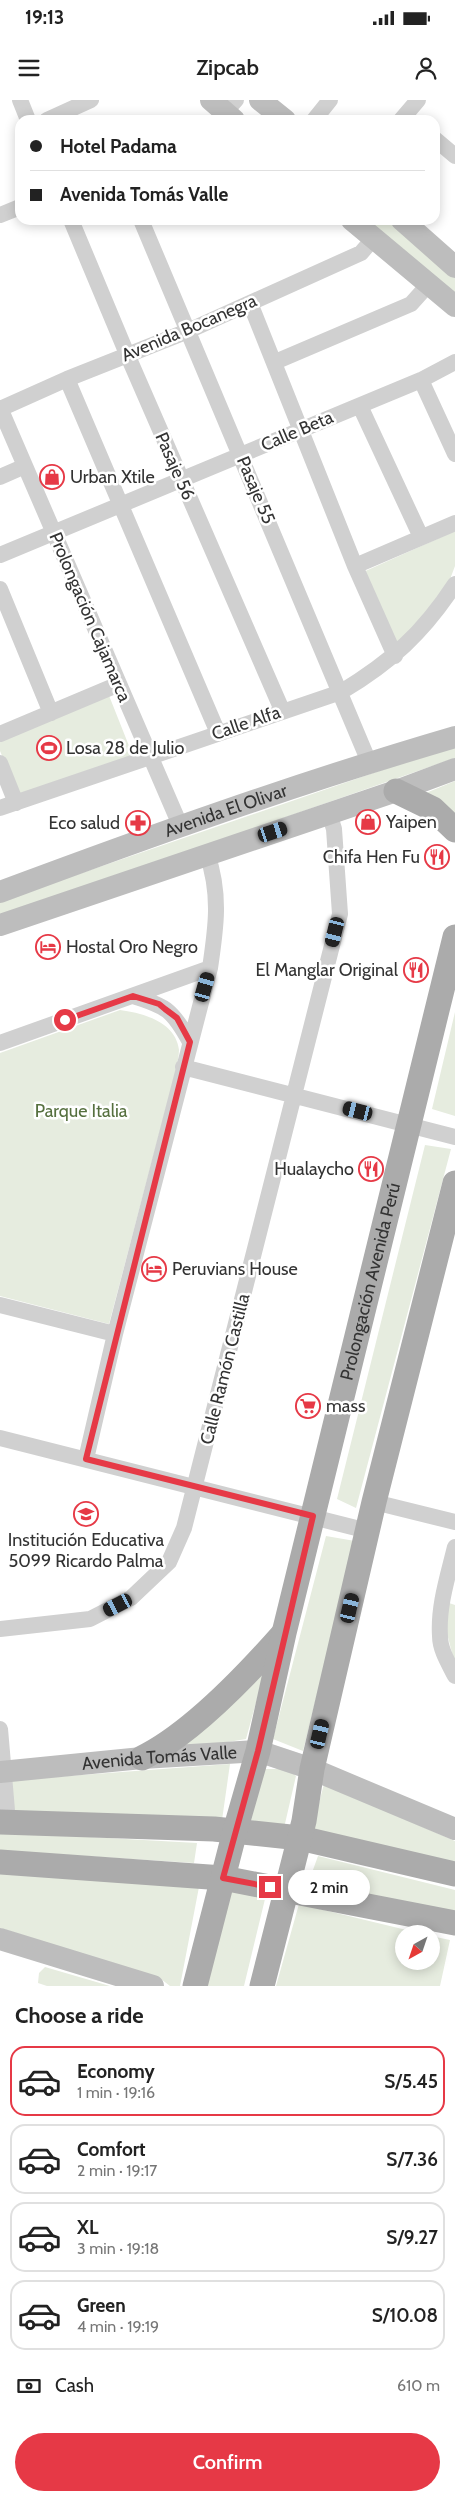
<!DOCTYPE html>
<html lang="en">
<head>
<meta charset="utf-8">
<style>
  :root { --surface:#fff; --page:#f2f2f2; --text:#222; --muted:#767676; --line:#e0e0e0; --accent:#e63946 }
  body { margin:0; font-family:Cabin,sans-serif; background:var(--page); color:var(--text); height:100vh; display:flex; flex-direction:column; font-size:19px; white-space:nowrap }
  * { box-sizing:border-box; margin:0 }
  p { font-size:16px; color:var(--muted) }
  .icon { flex:none; width:28px; height:28px; fill:none; stroke:currentColor; stroke-width:2; stroke-linecap:round; stroke-linejoin:round }
  .map { position:relative; height:1886px; overflow:hidden }
  .side { display:flex; flex-direction:column; background:var(--surface); flex:1 }
  .side>* { flex:none }
  .top-card { position:absolute; left:15px; top:15px; width:425px; height:110px; border-radius:15px; box-shadow:0 2px 12px #0003; display:grid; align-content:center; height:110px; padding:0 15px; background:var(--surface) }
  .needle { width:32px; rotate:220deg }
  .fabs { position:absolute; left:395px; top:1825px; display:grid; gap:10px }
  .fabs a { display:grid; place-items:center; width:45px; height:45px; border-radius:50%; background:var(--surface); box-shadow:0 2px 12px #0003; font-size:25px }
  .end { position:absolute; width:22px; height:22px; margin:-11px; border:6px solid #e63946; background:#fff; box-shadow:0 0 0 2px #fff }
  .from { border-radius:50% }
  .bubble { position:absolute; height:35px; border-radius:18px; background:var(--surface); box-shadow:0 2px 12px #0003; font-size:16px; font-weight:600; line-height:35px; text-align:center }
  .car { position:absolute; width:15px; height:30px; margin:-15px -8px; border-radius:6px; box-shadow:0 0 4px 1px #0007; background:linear-gradient(#222 24%,#8ab4d8 0 40%,#222 0 76%,#8ab4d8 0 86%,#222 0) }
  .top-card b { display:flex; align-items:center; gap:18px; height:48px; font-size:19px }
  .top-card b+b { border-top:1px solid var(--line) }
  .top-card i { width:12px; height:12px; background:var(--text) }
  ul { padding:0; list-style:none }
  li { display:flex; align-items:center; gap:15px; height:70px; margin:0 10px 8px; padding:0 5px; border:2px solid var(--line); border-radius:15px }
  li div { flex:1 }
  li b { display:block; font-size:19px }
  li em { font-style:normal; font-weight:600 }
  li.selected { border-color:var(--accent) }
  li>.icon { width:45px; height:45px; stroke-width:1.5 }
  h2 { padding:0 15px; font-size:22px; line-height:60px }
  .pay { display:flex; align-items:center; gap:12px; height:55px; padding:0 15px; font-size:19px }
  .pay p { margin-inline-start:auto }
  .cta { display:flex; gap:10px; margin-top:auto; padding:10px 15px }
  .cta a { flex:1; height:58px; border-radius:30px; background:var(--accent); color:#fff; font-size:20px; font-weight:600; line-height:58px; text-align:center }
  .status { display:flex; justify-content:space-between; align-items:center; height:35px; padding:0 25px; background:var(--surface); direction:ltr }
  .status svg { height:14px; fill:currentColor }
  header { display:flex; justify-content:space-between; align-items:center; height:65px; padding:0 15px; background:var(--surface); font-size:22px; font-weight:600 }
  .map>svg:first-child { display:block }
  .green { fill:#e6ecdf }
  .lines { fill:none; stroke-linecap:round; stroke-linejoin:round }
  .street { stroke:#d0d0d0; stroke-width:16 }
  .secondary { stroke:#bdbdbd; stroke-width:22 }
  .primary { stroke:#ababab; stroke-width:25 }
  .route { stroke:#e63946; stroke-width:6 }
  .labels { text-anchor:middle; dominant-baseline:central; stroke-width:5; stroke-linejoin:round; paint-order:stroke }
  .street-label { font-size:18px; fill:#333; stroke:#fff }
  .poi-label { font-size:18px; fill:#333; stroke:#fff; text-anchor:start }
  .park-label { font-size:18px; fill:#56703f; stroke:#fff }
</style>
</head>
<body>
<div class="status"><b>19:13</b><svg viewBox="0 0 49 12"><path d="M0 12V9h3v3zM5 12V6h3v6zM10 12V3h3v9zM15 12V0h3v12zM26 1h20v11H26zM47 4h2v5h-2z"/></svg></div>
<header><svg class="icon" aria-label="menu" viewBox="0 0 24 24"><path d="M4 6h16M4 12h16M4 18h16"/></svg>Zipcab<svg class="icon" aria-label="person" viewBox="0 0 24 24"><circle cx="12" cy="8" r="4"/><path d="M4 21q1-7 8-7t8 7"/></svg></header>
<div class="map">
<svg width="455" height="1886" viewBox="0 0 455 1886">
  <rect width="100%" height="100%" fill="#fff"/>
  <!-- green -->
  <path class="green" d="M363 120H388L455 177V198Z
    M455 431V466L449 482 398 548 361 473Z
    M108 593 133 656 19 696 0 651V640Z
    M455 645V658L0 817V801Z
    M455 681V713L421 695Z
    M120 910C143 913 176 922 179 950 179 956 177 964 176 970L109 1224 0 1196V953Z
    M455 912V1016L432 1009Z
    M425 1045 451 1049 356 1408 337 1399Z
    M326 1436 355 1441 303 1651 273 1639Z
    M449 1503 455 1505V1565L446 1529Z
    M266 1566 246 1639 174 1651Z
    M230 1664 222 1720 0 1712V1681Z
    M263 1669H288L296 1676 284 1728 249 1720Z
    M324 1684 455 1741V1768L311 1733Z
    M0 1732 197 1743 194 1763 53 1754H0Z
    M318 1756 455 1790V1815L309 1781Z
    M0 1773 199 1787 180 1886H170L161 1879 0 1828Z
    M229 1789 265 1799 244 1886H206Z
    M299 1804 423 1834H404V1861H431V1836L450 1840 440 1886H276Z
    M45 1867 110 1886H47L38 1883 39 1873Z"/>
  <g class="lines">
    <!-- street -->
    <path class="street" d="M20 0 28 20
      M47 20 91 0
      M218 20 236 0
      M314 20 330 0
      M401 20 418 0
      M435 39 455 56
      M0 115 20 107
      M71 120 127 254 282 610
      M141 120 369 662
      M250 203 355 466 395 556
      M275 262 411 204 428 185
      M67 279 218 633
      M421 280 455 354
      M360 306 421 437
      M0 308 180 725
      M0 309 67 279 188 231 361 153 373 139
      M0 377 25 366
      M0 455 421 280 455 262
      M355 466 455 423
      M0 489 51 613
      M0 634 119 584
      M0 663 16 703
      M0 708 341 592C391 562 423 533 455 484
      M133 896C167 906 173 911 190 942
      M0 943 210 868
      M183 967 455 1037
      M0 1205 115 1234
      M0 1338 368 1431
      M86 1359 115 1234 210 868C216 828 221 794 207 754
      M374 1402 455 1422
      M455 1447C448 1476 438 1506 440 1536 440 1550 449 1564 455 1576
      M0 1529 90 1519 131 1498 169 1462 184 1428 340 814 334 729 329 713
      M0 1629 8 1722"/>
    <!-- secondary -->
    <g class="secondary">
      <path d="M211 0 234 20"/>
      <path d="M260 0 285 20"/>
      <path d="M352 120 455 206"/>
      <path d="M402 120 455 167"/>
      <path id="s1" d="M0 792C150 736 301 682 455 637"/>
      <path d="M0 825 396 691 455 669"/>
      <path id="s2" d="M0 1672 142 1658 258 1651 312 1669 455 1729"/>
      <path d="M0 1839 153 1886"/>
    </g>
    <!-- primary -->
    <g class="primary">
      <path d="M396 691 433 709 455 730"/>
      <path d="M142 1658C191 1634 246 1576 283 1534"/>
      <path d="M0 1722 214 1729 300 1738 455 1774"/>
      <path d="M0 1762 223 1778 455 1823"/>
      <path id="s3" d="M195 1886 235 1731 258 1651 284 1533 455 837"/>
      <path d="M262 1886 304 1721 312 1669 374 1402 455 1083"/>
    </g>
  </g>
  <g class="lines">
    <!-- route -->
    <path class="route" d="M65 920 133 896 159 904 165 909 177 918 190 942 86 1359 313 1416 258 1651 223 1778 270 1787"/>
  </g>
  <!-- icons -->
  <defs>
    <symbol id="shop-ring" viewBox="-11 -11 22 22"><circle r="9.5" fill="#fff" stroke="#e63946" stroke-width="1.5"/><path d="M-5-2.5h2.3a2.7 3.5 0 0 1 5.4 0H5L5.5 6h-11ZM-1.5-2.5h3a1.5 2.3 0 0 0-3 0Z" fill="#e63946"/></symbol>
    <symbol id="stadium-ring" viewBox="-11 -11 22 22"><circle r="9.5" fill="#fff" stroke="#e63946" stroke-width="1.5"/><path d="M0-5a6.5 5 0 1 0 0 10a6.5 5 0 1 0 0-10ZM-3.5-1.8h7v3.6h-7Z" fill="#e63946"/></symbol>
    <symbol id="pharmacy-ring" viewBox="-11 -11 22 22"><circle r="9.5" fill="#fff" stroke="#e63946" stroke-width="1.5"/><path d="M-2-6h4v4h4v4h-4v4h-4v-4h-4v-4h4Z" fill="#e63946"/></symbol>
    <symbol id="restaurant-ring" viewBox="-11 -11 22 22"><circle r="9.5" fill="#fff" stroke="#e63946" stroke-width="1.5"/><path d="M-5-6h1v4h1v-4h1v4h1v-4h1v5L-1.5 .5V6h-2V.5L-5-1ZM5-6V6H3V1.5H1.5Q1.5-4 5-6Z" fill="#e63946"/></symbol>
    <symbol id="hotel-ring" viewBox="-11 -11 22 22"><circle r="9.5" fill="#fff" stroke="#e63946" stroke-width="1.5"/><path d="M-6-4.5h1.5V1H6V5H4.5V3h-9V5H-6ZM-4 0a1.8 1.8 0 1 1 3.6 0ZM.5 0V-2.5h3Q6-2.5 6 0Z" fill="#e63946"/></symbol>
    <symbol id="supermarket-ring" viewBox="-11 -11 22 22"><circle r="9.5" fill="#fff" stroke="#e63946" stroke-width="1.5"/><path d="M-6-5.5h2.5l.6 2H6L4.5 2H-2.5L-4.4-4H-6ZM-1.5 3.2a1.3 1.3 0 1 0 .1 0ZM3 3.2a1.3 1.3 0 1 0 .1 0Z" fill="#e63946"/></symbol>
    <symbol id="school-ring" viewBox="-11 -11 22 22"><circle r="9.5" fill="#fff" stroke="#e63946" stroke-width="1.5"/><path d="M0-5L7-2L0 1L-7-2ZM-4 1L0 2.5L4 1V4Q0 6-4 4Z" fill="#e63946"/></symbol>
  </defs>
  <g fill-rule="evenodd">
    <use href="#shop-ring" x="38" y="363" width="28" height="28"/>
    <use href="#stadium-ring" x="35" y="634" width="28" height="28"/>
    <use href="#shop-ring" x="354" y="708" width="28" height="28"/>
    <use href="#pharmacy-ring" x="124" y="709" width="28" height="28"/>
    <use href="#restaurant-ring" x="423" y="743" width="28" height="28"/>
    <use href="#hotel-ring" x="34" y="833" width="28" height="28"/>
    <use href="#restaurant-ring" x="402" y="856" width="28" height="28"/>
    <use href="#restaurant-ring" x="357" y="1055" width="28" height="28"/>
    <use href="#hotel-ring" x="140" y="1155" width="28" height="28"/>
    <use href="#supermarket-ring" x="294" y="1292" width="28" height="28"/>
    <use href="#school-ring" x="72" y="1400" width="28" height="28"/>
  </g>
  <g class="labels">
    <!-- street labels -->
    <g class="street-label">
      <text transform="translate(189 228) rotate(-23)">Avenida Bocanegra</text>
      <text transform="translate(297 331) rotate(-23)">Calle Beta</text>
      <text transform="translate(175 366) rotate(66)">Pasaje 56</text>
      <text transform="translate(256 390) rotate(67)">Pasaje 55</text>
      <text transform="translate(90 517) rotate(67)">Prolongación Cajamarca</text>
      <text transform="translate(246 623) rotate(-19)">Calle Alfa</text>
      <text stroke="none"><textPath href="#s1" startOffset="240">Avenida El Olivar</textPath></text>
      <text stroke="none"><textPath href="#s3" startOffset="726">Prolongación Avenida Perú</textPath></text>
      <text transform="translate(225 1269) rotate(-76)">Calle Ramón Castilla</text>
      <text stroke="none"><textPath href="#s2" startOffset="160">Avenida Tomás Valle</textPath></text>
    </g>
    <!-- poi labels -->
    <g class="poi-label">
      <text x="70" y="377">Urban Xtile</text>
      <text x="66" y="648">Losa 28 de Julio</text>
      <text x="386" y="722">Yaipen</text>
      <text x="120" y="723" text-anchor="end">Eco salud</text>
      <text x="420" y="757" text-anchor="end">Chifa Hen Fu</text>
      <text x="66" y="847">Hostal Oro Negro</text>
      <text x="398" y="870" text-anchor="end">El Manglar Original</text>
      <text x="354" y="1069" text-anchor="end">Hualaycho</text>
      <text x="172" y="1169">Peruvians House</text>
      <text x="326" y="1306">mass</text>
      <text x="86" y="1440" text-anchor="middle">Institución Educativa<tspan x="86" dy="21">5099 Ricardo Palma</tspan></text>
    </g>
    <!-- park labels -->
    <g class="park-label">
      <text x="81" y="1011">Parque Italia</text>
    </g>
  </g>
</svg>
<div class="fabs">
<a><svg class="needle" viewBox="-14 -14 28 28"><path d="M0-13l5 13h-10z" fill="#e53935"/><path d="M0 13l5-13h-10z" fill="#767676"/></svg></a>
</div>
<i class="end from" style="left:65px;top:920px"></i>
<i class="end" style="left:270px;top:1787px"></i>
<div class="bubble" style="left:288px;top:1770px;width:82px">2 min</div>
<i class="car" style="left:273px;top:732px;rotate:72deg"></i>
<i class="car" style="left:335px;top:832px;rotate:194deg"></i>
<i class="car" style="left:205px;top:887px;rotate:16deg"></i>
<i class="car" style="left:358px;top:1011px;rotate:284deg"></i>
<i class="car" style="left:118px;top:1505px;rotate:243deg"></i>
<i class="car" style="left:350px;top:1508px;rotate:13deg"></i>
<i class="car" style="left:320px;top:1634px;rotate:13deg"></i>
<div class="top-card">
<b><i class="from"></i>Hotel Padama</b>
<b><i></i>Avenida Tomás Valle</b>
</div>
</div>
<section class="side">
<h2>Choose a ride</h2>
<ul>
<li class="selected"><svg class="icon" aria-label="car" viewBox="0 0 24 24"><path d="M5 17H2v-5l4-1 3-4h7l3 4 3 1v5h-3M9 17h6M6 11h13"/><circle cx="7" cy="17" r="2"/><circle cx="17" cy="17" r="2"/></svg><div><b>Economy</b><p>1 min · 19:16</p></div><em>S/5.45</em></li>
<li><svg class="icon" aria-label="car" viewBox="0 0 24 24"><path d="M5 17H2v-5l4-1 3-4h7l3 4 3 1v5h-3M9 17h6M6 11h13"/><circle cx="7" cy="17" r="2"/><circle cx="17" cy="17" r="2"/></svg><div><b>Comfort</b><p>2 min · 19:17</p></div><em>S/7.36</em></li>
<li><svg class="icon" aria-label="car" viewBox="0 0 24 24"><path d="M5 17H2v-5l4-1 3-4h7l3 4 3 1v5h-3M9 17h6M6 11h13"/><circle cx="7" cy="17" r="2"/><circle cx="17" cy="17" r="2"/></svg><div><b>XL</b><p>3 min · 19:18</p></div><em>S/9.27</em></li>
<li><svg class="icon" aria-label="car" viewBox="0 0 24 24"><path d="M5 17H2v-5l4-1 3-4h7l3 4 3 1v5h-3M9 17h6M6 11h13"/><circle cx="7" cy="17" r="2"/><circle cx="17" cy="17" r="2"/></svg><div><b>Green</b><p>4 min · 19:19</p></div><em>S/10.08</em></li>
</ul>
<div class="pay"><svg class="icon" aria-label="cash" viewBox="0 0 24 24"><path d="M3 7h18v10H3z"/><circle cx="12" cy="12" r="2"/></svg>Cash<p>610 m</p></div>
<div class="cta"><a>Confirm</a></div>
</section>
</body>
</html>
